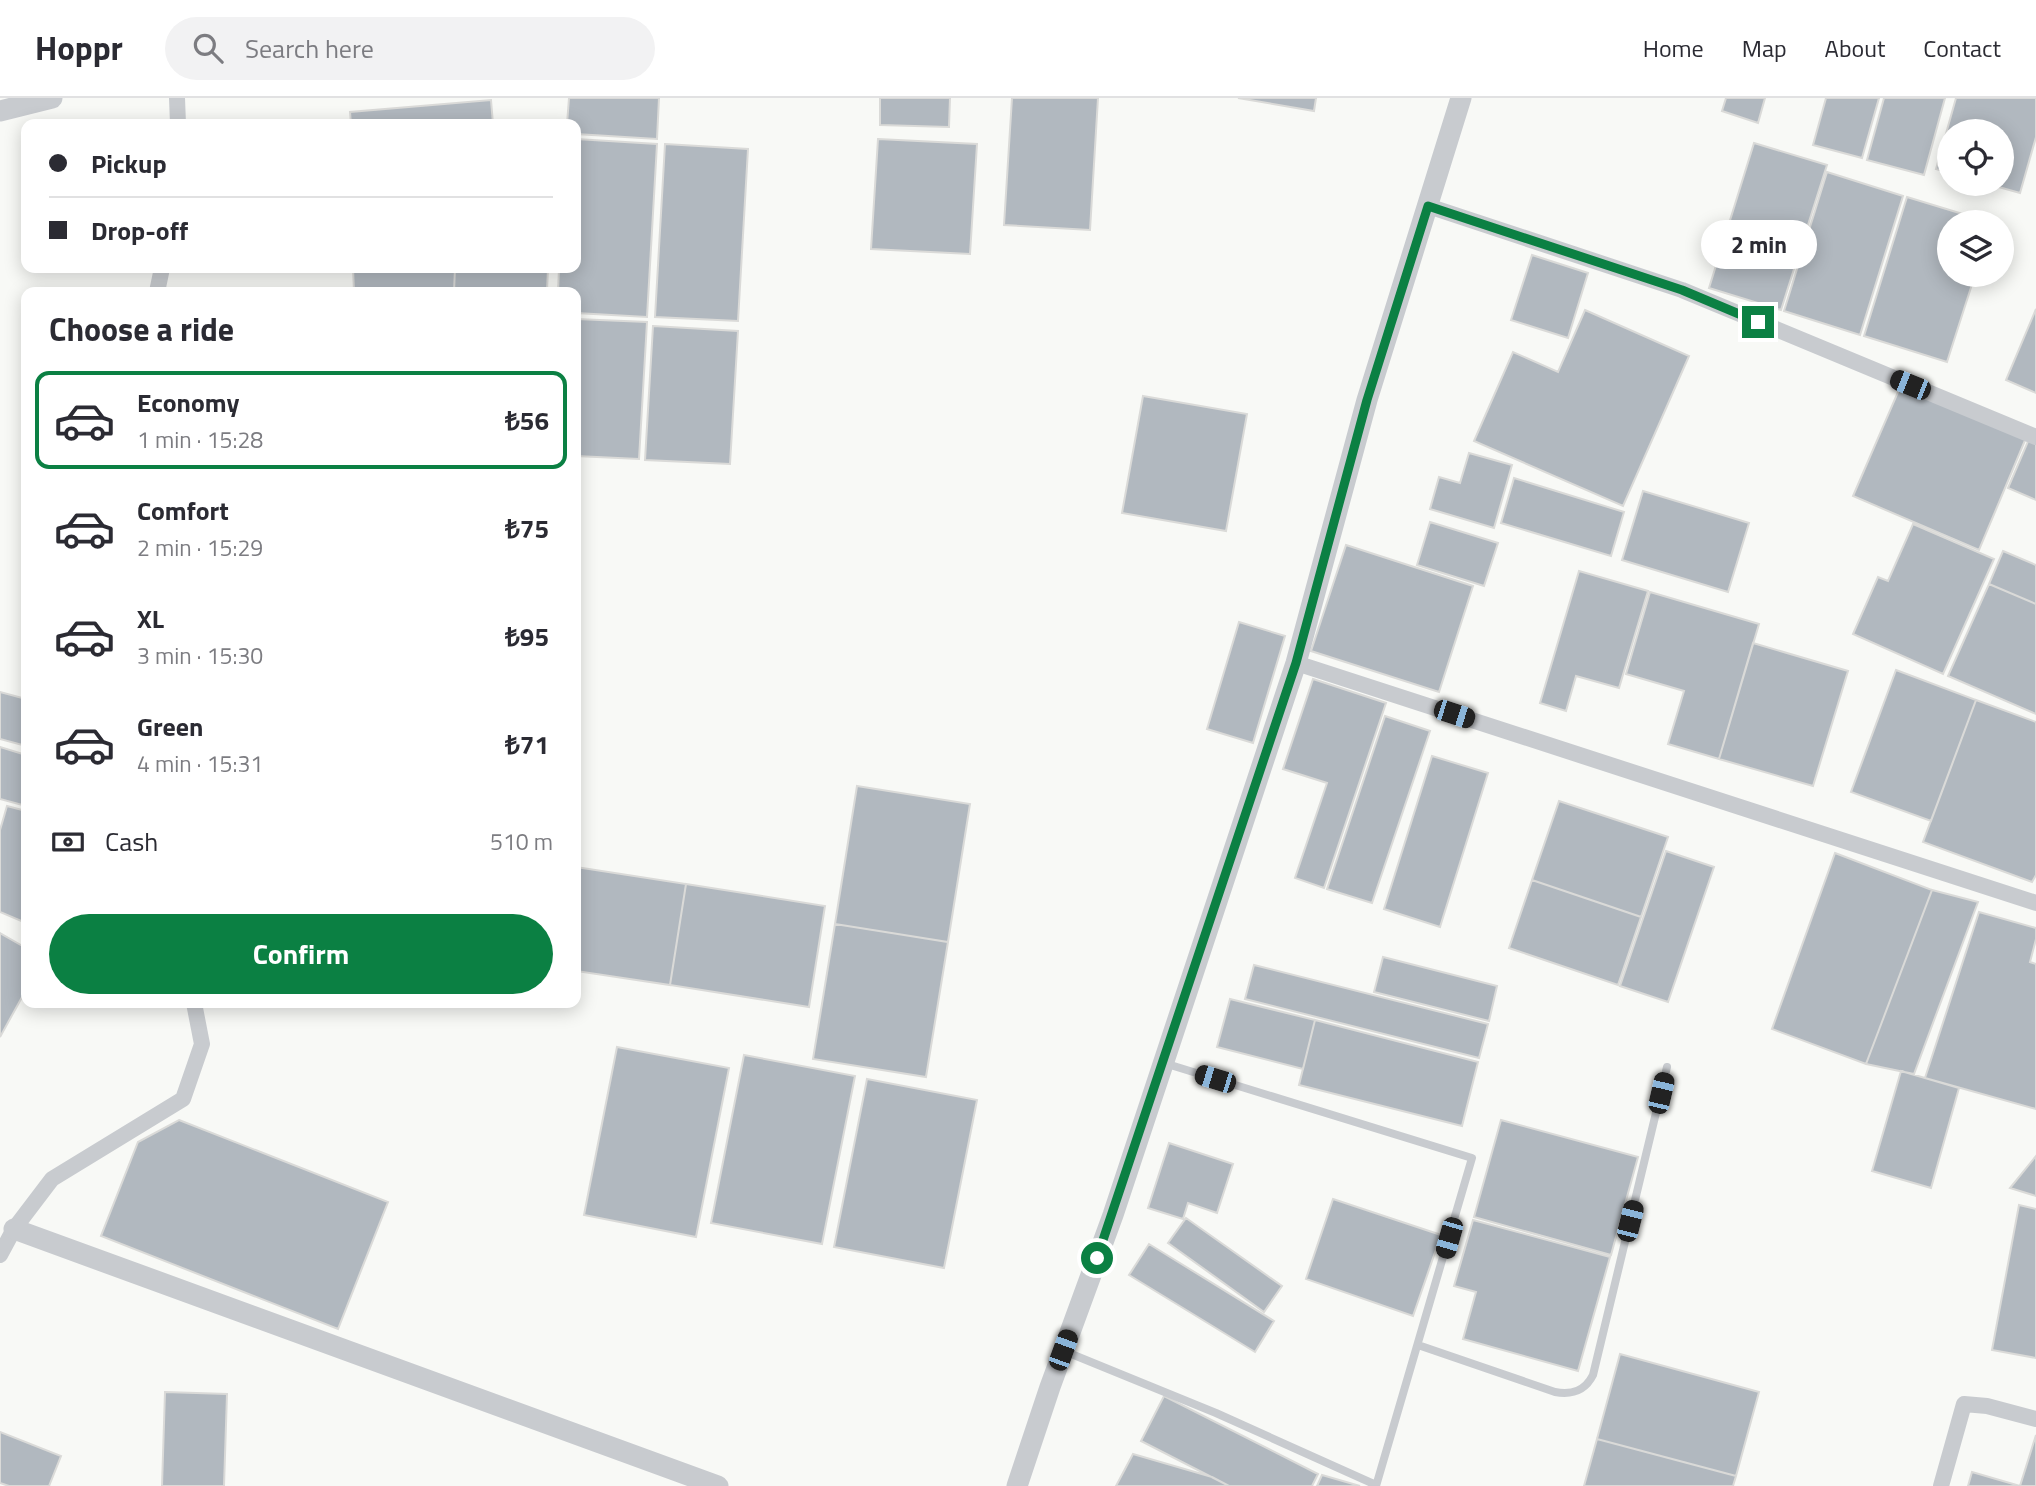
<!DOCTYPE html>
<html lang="en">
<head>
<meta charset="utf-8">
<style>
  :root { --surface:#fff; --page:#f2f2f3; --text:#2b2b33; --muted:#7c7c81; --line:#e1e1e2; --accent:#0b8043 }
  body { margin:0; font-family:"Titillium Web",sans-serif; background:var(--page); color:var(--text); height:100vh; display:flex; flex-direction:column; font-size:26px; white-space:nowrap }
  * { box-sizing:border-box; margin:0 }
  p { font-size:23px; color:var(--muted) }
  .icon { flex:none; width:38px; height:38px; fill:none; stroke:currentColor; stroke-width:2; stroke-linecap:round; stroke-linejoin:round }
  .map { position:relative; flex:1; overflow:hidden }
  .sheet { position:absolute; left:21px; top:189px; width:560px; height:721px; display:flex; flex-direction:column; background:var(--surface); border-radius:14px; box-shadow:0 4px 18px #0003 }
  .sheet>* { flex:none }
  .banner { position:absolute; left:21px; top:21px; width:560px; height:154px; border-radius:14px; box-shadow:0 4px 18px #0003; display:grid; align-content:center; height:154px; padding:0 28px; background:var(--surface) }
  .tools { position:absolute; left:1937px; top:21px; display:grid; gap:14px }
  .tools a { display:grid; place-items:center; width:77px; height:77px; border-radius:50%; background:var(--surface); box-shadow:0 4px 18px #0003; font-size:35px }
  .end { position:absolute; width:32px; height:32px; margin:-16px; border:9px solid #0b8043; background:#fff; box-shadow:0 0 0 4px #fff }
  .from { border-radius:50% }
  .bubble { position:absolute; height:49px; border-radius:24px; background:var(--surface); box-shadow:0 4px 18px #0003; font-size:23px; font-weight:700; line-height:49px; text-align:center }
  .car { position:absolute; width:21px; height:42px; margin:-21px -10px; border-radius:9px; box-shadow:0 0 5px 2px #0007; background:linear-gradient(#222 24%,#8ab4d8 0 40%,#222 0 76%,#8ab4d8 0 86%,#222 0) }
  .banner b { display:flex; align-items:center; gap:24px; height:66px; font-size:26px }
  .banner b+b { border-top:2px solid var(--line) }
  .banner i { width:18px; height:18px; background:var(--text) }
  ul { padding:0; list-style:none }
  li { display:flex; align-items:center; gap:21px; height:98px; margin:0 14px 10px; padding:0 14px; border:4px solid transparent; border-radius:14px }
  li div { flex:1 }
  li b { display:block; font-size:26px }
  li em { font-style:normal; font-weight:700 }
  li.current { border-color:var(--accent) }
  li>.icon { width:63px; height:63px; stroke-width:1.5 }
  h2 { padding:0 28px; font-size:32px; line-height:84px }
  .pay { display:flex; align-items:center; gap:18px; height:77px; padding:0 28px; font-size:26px }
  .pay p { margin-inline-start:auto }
  .action { display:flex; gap:14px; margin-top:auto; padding:14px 28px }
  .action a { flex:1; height:80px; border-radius:42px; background:var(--accent); color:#fff; font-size:28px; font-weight:700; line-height:80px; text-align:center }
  header { display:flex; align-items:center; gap:42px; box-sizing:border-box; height:98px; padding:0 35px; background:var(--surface); border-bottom:2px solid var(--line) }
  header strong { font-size:33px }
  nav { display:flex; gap:38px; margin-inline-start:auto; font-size:24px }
  .search { width:490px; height:63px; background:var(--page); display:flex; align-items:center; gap:18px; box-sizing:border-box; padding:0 24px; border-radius:38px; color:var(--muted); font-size:26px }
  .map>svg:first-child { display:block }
  .building { fill:#b1b8bf; stroke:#dadad8; stroke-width:2 }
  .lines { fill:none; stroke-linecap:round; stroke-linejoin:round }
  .service { stroke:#c8cbcf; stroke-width:8 }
  .minor { stroke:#c8cbcf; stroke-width:16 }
  .tertiary { stroke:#c8cbcf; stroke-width:21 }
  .route { stroke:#0b8043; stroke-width:9 }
</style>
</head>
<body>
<header>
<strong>Hoppr</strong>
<div class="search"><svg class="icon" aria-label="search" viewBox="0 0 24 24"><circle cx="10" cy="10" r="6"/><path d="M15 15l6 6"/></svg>Search here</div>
<nav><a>Home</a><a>Map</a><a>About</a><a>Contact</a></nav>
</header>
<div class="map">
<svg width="2036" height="1388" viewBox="0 0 2036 1388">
  <rect width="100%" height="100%" fill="#f8f9f6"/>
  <!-- building -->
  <path class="building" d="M569 0H659L657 41 576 36V26H567Z
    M880 0H950L949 29 880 27Z
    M1012 0H1098L1090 132 1004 127Z
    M1238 0H1316L1314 13Z
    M1726 0H1765L1758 25 1722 13Z
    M1826 0H1879L1862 60 1813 47Z
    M1884 0H1945L1924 77 1867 62Z
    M1956 0H2036V39L2020 95 1988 86H2002V33H1950V75L1936 71Z
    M491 2 493 26H351L350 14Z
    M576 41 657 46 647 219 576 215V194H558L559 170H576Z
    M878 41 977 46 970 156 871 151Z
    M1754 45 1827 67 1781 212 1709 190Z
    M665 46 748 51 738 223 655 219Z
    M1827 74 1903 98 1860 237 1784 213Z
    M1907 99 1989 124H1950V177H1975L1947 264 1864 238Z
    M1532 157 1588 175 1568 240 1511 222Z
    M228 170H342V174H228Z
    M353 170H455L454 194H354Z
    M455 170H548L547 194H454Z
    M2036 211V295L2006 282Z
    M1585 212 1689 258 1623 408 1474 343 1513 254 1558 274Z
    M576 221 647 224 639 361 576 358Z
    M653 228 738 233 730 366 645 362Z
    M1901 287 2026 340 1979 452 1853 398Z
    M1143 298 1247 316 1226 433 1122 415Z
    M2029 341 2036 344V402L2008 390Z
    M1469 355 1512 367 1494 430 1430 411 1439 379 1460 385Z
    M1514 380 1624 414 1611 458 1501 425Z
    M1643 393 1749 425 1728 494 1622 462Z
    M1430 424 1498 445 1484 488 1417 467Z
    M1913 426 1994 461 1943 576 1853 536 1878 479 1888 483Z
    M1346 447 1473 488 1439 594 1311 553Z
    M2003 453 2036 467V506L1989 486Z
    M1579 473 1648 493 1619 590 1576 578 1566 613 1540 605Z
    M1989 486 2036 506V616L1948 578Z
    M1650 494 1759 526 1719 661 1668 646 1684 593 1626 576Z
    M1239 524 1285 538 1253 645 1207 631Z
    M1753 545 1848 573 1813 688 1719 661Z
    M1896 572 1976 602 1931 723 1851 694Z
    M1313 581 1386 605 1324 790 1295 780 1327 685 1283 671Z
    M0 594 26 601V648L0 641Z
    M1976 602 2036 624V777L2032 784 1923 744Z
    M1385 618 1430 633 1372 805 1327 791Z
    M0 649 26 657V708L0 701Z
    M1432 658 1488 675 1440 829 1384 811Z
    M857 688 970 706 948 844 835 826Z
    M1559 703 1668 739 1641 819 1532 782Z
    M7 708 26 713V825L0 814V732Z
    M1666 753 1714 769 1668 904 1620 888Z
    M1835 755 1932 792 1866 966 1772 931Z
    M576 769 686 786 670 887 576 873Z
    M1532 782 1641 819 1618 887 1509 850Z
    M686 786 825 808 809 909 670 887Z
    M1932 792 1978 804 1914 976 1866 966Z
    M1979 814 2036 830V841L2030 864 2036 866V1011L1925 980Z
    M835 826 948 844 926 979 813 961Z
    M0 835 26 850V892L0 939Z
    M1383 859 1497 888 1489 923 1374 894Z
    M1254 867 1488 926 1479 960 1245 901Z
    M1230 901 1315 922 1303 971 1217 949Z
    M1315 922 1478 964 1462 1028 1299 987Z
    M617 949 729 970 696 1139 584 1117Z
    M744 957 855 978 822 1146 711 1125Z
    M1901 973 1959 990 1931 1090 1872 1073Z
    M867 981 977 1002 944 1170 834 1149Z
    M179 1022 388 1104 338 1231 101 1138 138 1044Z
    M1501 1022 1638 1059 1611 1157 1474 1119Z
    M1169 1045 1233 1066 1217 1115 1188 1105 1183 1121 1148 1110Z
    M2036 1058V1098L2010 1090Z
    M1333 1101 1441 1137 1413 1218 1306 1181Z
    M2019 1107 2036 1111V1260L1992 1252Z
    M1186 1120 1282 1188 1264 1214 1168 1145Z
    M1473 1122 1610 1159 1578 1273 1463 1241 1476 1194 1454 1188Z
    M1149 1146 1274 1223 1255 1254 1129 1177Z
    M1620 1256 1759 1294 1736 1378 1597 1341Z
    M165 1294 227 1296 224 1388H162Z
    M1164 1298 1318 1376 1312 1388H1229L1141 1343Z
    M0 1334 61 1358 49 1388H9L0 1385Z
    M2036 1337V1388H2020Z
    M1597 1341 1736 1378 1733 1388H1584Z
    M1133 1356 1212 1379 1229 1388H1116Z
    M1972 1374 2020 1388H1968Z
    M1322 1377 1360 1388H1317Z"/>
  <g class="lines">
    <!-- service -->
    <path class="service" d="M1164 965 1472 1060 1376 1388
      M1418 1247 1555 1294C1572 1297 1585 1293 1593 1277L1667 969
      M1064 1253 1216 1315 1376 1387"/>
    <!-- minor -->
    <path class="minor" d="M177 0 178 26
      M1428 108 1682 192 2036 339
      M157 194 162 170
      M1296 565 2036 805
      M0 1157 14 1131 52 1081 183 1001 202 946 194 905
      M1941 1388 1964 1306 1987 1308 2036 1321"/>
    <!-- tertiary -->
    <path class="tertiary" d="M0 13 52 0
      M14 1131 718 1388
      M1017 1388 1050 1289 1113 1117 1296 565 1367 302 1461 0"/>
  </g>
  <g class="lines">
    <!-- route -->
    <path class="route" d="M1097 1160 1296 565 1367 302 1428 108 1682 192 1758 224"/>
  </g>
</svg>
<div class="tools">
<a><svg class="icon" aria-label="locate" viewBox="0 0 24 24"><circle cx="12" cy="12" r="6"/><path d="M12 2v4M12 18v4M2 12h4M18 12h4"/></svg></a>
<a><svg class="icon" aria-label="layers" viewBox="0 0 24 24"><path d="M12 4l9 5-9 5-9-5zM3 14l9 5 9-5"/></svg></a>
</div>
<i class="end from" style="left:1097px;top:1160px"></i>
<i class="end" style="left:1758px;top:224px"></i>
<div class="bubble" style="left:1701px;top:122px;width:116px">2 min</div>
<i class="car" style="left:1910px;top:287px;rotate:292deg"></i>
<i class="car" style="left:1454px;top:616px;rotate:108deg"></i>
<i class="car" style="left:1215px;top:981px;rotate:287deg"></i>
<i class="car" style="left:1661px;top:995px;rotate:13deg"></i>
<i class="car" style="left:1630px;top:1123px;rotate:14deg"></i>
<i class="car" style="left:1449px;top:1140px;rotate:196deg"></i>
<i class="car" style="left:1063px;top:1252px;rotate:20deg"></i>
<div class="banner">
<b><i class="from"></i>Pickup</b>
<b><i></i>Drop-off</b>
</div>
<section class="sheet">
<h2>Choose a ride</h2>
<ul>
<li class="current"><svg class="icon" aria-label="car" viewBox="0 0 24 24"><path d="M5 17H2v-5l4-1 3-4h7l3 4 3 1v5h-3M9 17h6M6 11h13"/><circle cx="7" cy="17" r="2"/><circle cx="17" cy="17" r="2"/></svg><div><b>Economy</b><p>1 min · 15:28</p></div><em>₺56</em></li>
<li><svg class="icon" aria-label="car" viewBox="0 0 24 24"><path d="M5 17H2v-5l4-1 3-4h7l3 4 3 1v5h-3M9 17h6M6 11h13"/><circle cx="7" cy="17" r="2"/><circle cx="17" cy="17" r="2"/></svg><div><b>Comfort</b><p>2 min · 15:29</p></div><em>₺75</em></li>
<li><svg class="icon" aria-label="car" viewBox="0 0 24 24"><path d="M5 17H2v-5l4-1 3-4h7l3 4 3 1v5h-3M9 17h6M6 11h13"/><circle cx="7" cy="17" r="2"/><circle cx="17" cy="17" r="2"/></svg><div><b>XL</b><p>3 min · 15:30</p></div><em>₺95</em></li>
<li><svg class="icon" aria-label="car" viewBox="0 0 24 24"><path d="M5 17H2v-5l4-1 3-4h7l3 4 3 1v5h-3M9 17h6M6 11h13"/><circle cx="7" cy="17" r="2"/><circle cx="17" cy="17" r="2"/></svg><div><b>Green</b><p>4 min · 15:31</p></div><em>₺71</em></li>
</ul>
<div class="pay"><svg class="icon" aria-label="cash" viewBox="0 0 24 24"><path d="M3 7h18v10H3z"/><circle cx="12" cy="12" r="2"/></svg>Cash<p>510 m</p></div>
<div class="action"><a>Confirm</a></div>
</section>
</div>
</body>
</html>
